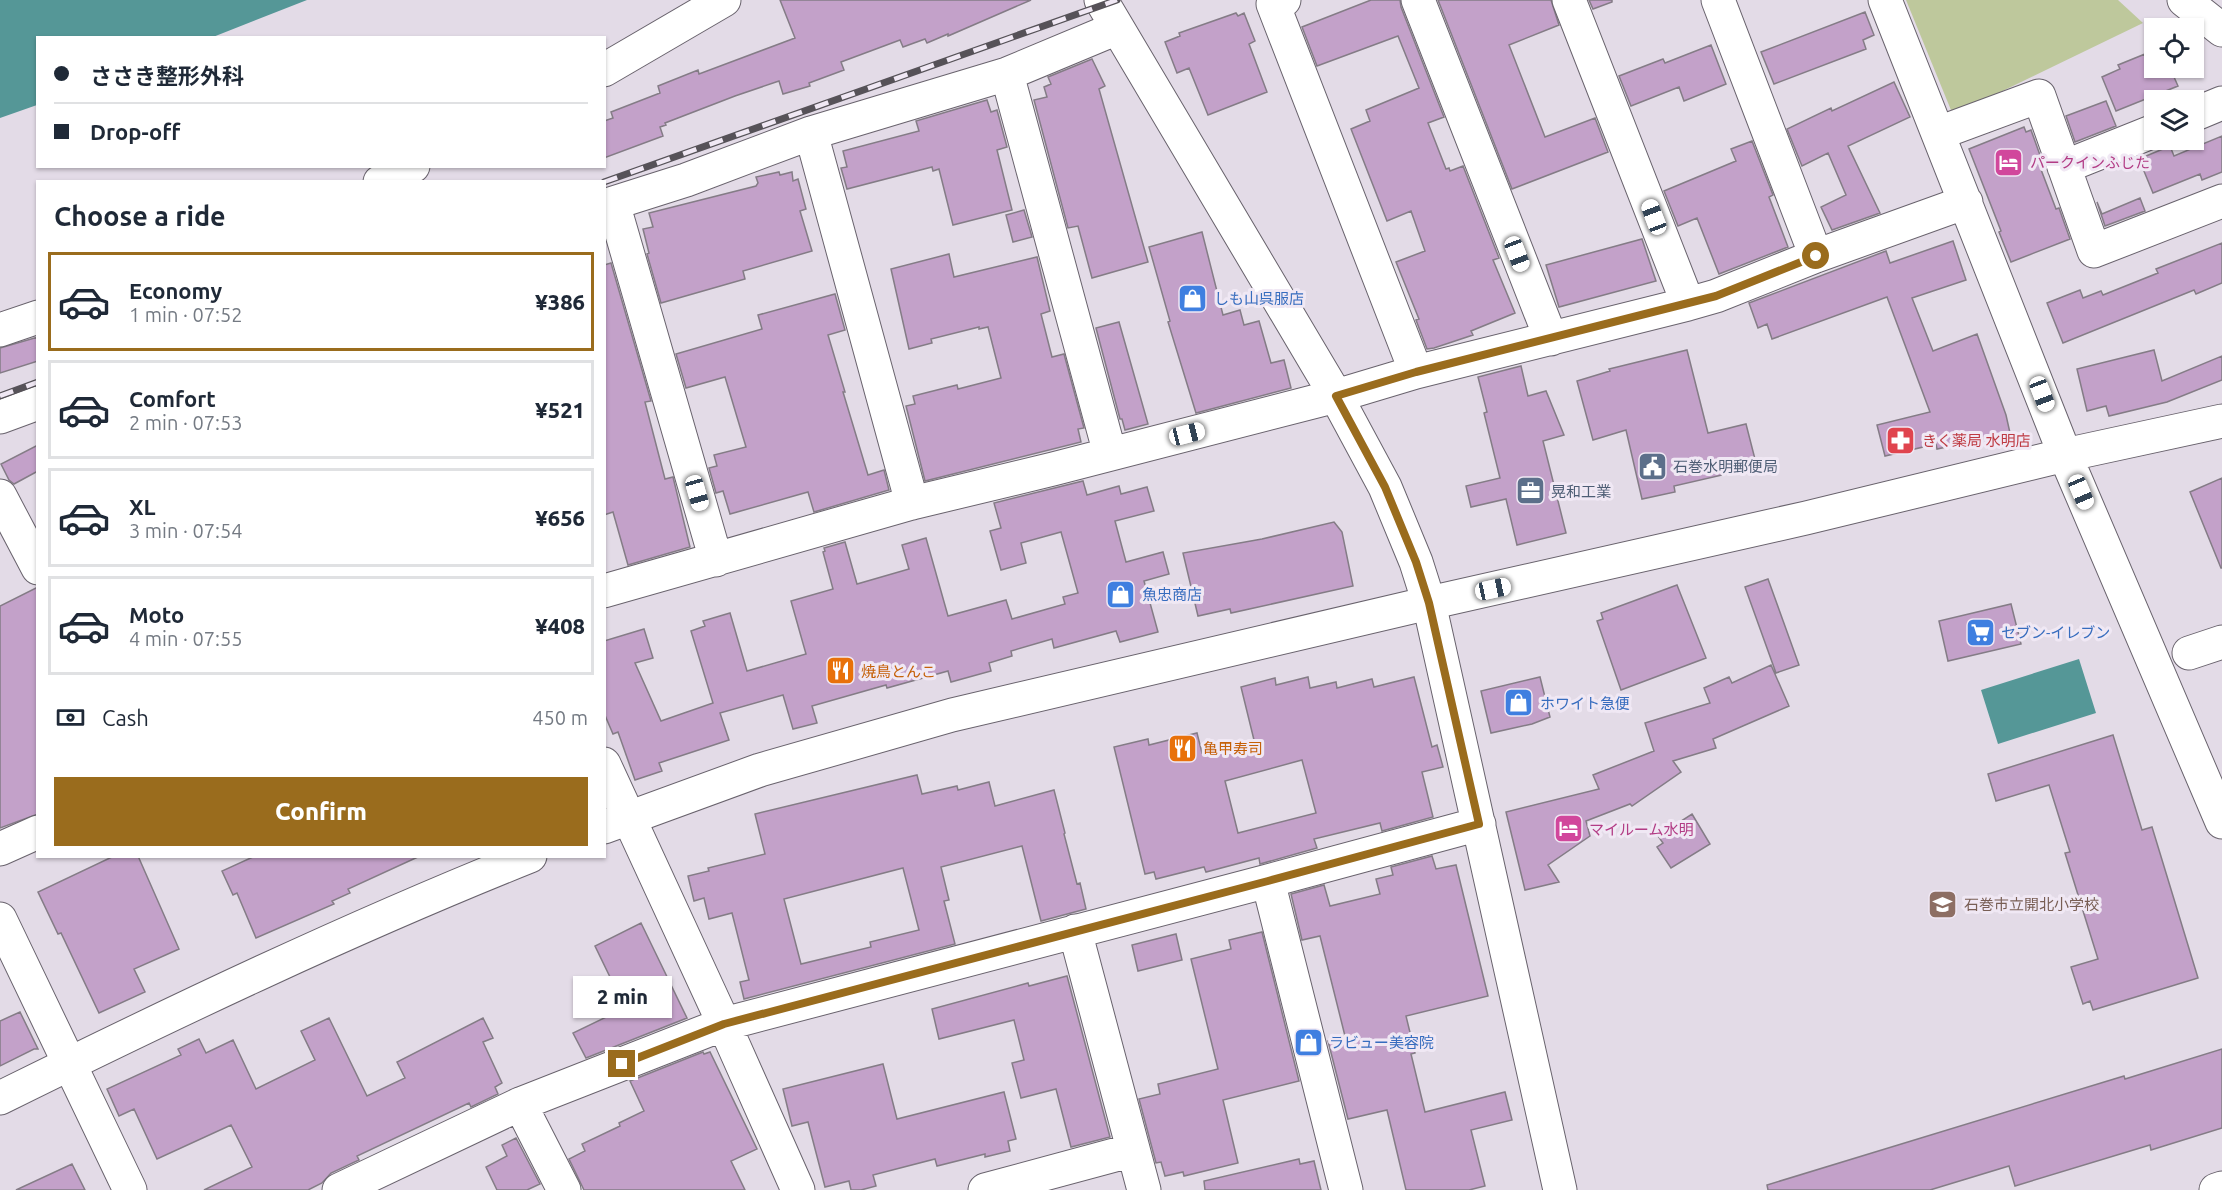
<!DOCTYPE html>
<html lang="en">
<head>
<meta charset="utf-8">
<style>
  :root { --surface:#fff; --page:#f6f6f7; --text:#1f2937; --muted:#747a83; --line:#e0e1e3; --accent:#9a6c1d }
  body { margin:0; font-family:Ubuntu,"Noto Sans JP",sans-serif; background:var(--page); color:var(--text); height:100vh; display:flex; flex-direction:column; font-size:22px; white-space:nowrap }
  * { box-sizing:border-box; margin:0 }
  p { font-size:20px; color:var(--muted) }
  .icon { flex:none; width:33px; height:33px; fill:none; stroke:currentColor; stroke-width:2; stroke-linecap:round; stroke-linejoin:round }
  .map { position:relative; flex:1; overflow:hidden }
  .side { position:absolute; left:36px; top:180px; width:570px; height:678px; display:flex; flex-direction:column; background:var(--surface); border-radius:0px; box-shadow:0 2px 4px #0004 }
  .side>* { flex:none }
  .banner { position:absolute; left:36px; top:36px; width:570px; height:132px; border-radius:0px; box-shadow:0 2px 4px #0004; display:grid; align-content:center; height:132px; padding:0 18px; background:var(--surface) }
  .controls { position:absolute; left:2144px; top:18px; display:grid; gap:12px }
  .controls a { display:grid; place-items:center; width:60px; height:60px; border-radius:0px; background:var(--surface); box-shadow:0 2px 4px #0004; font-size:30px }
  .end { position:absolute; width:27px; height:27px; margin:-14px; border:8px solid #9a6c1d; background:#fff; box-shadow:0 0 0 3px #fff }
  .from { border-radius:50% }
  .bubble { position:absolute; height:42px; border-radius:0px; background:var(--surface); box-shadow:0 2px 4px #0004; font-size:20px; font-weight:800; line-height:42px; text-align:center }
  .car { position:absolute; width:18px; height:36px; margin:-18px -9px; border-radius:8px; box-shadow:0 0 4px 2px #0007; background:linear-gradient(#fff 24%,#345 0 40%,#fff 0 76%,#345 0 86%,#fff 0) }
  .banner b { display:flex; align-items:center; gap:21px; height:57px; font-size:22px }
  .banner b+b { border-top:2px solid var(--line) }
  .banner i { width:15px; height:15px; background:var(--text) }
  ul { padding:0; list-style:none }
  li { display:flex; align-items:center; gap:18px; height:99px; margin:0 12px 9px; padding:0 6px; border:3px solid var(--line); border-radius:0px }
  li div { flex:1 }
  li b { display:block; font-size:22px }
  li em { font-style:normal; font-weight:800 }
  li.active { border-color:var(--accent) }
  li>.icon { width:54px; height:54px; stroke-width:1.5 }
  h2 { padding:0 18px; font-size:27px; line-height:72px }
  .pay { display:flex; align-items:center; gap:15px; height:66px; padding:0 18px; font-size:22px }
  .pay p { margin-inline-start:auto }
  .cta { display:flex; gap:12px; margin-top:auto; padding:12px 18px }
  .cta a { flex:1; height:69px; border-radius:0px; background:var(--accent); color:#fff; font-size:24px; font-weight:800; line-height:69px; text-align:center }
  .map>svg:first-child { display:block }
  .green { fill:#bec89c }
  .water { fill:#559797 }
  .building { fill:#c3a1c9; stroke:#847c86; stroke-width:1.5; fill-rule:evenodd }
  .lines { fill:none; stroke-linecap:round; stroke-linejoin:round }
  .street-casing { stroke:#69636d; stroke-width:35 }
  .secondary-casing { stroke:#69636d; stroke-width:35 }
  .street { stroke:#fff; stroke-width:33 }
  .secondary { stroke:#fff; stroke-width:33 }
  .rail-casing { stroke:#565258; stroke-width:7 }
  .rail { stroke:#f0e8f4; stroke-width:4.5; stroke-dasharray:14; stroke-linecap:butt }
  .route { stroke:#9a6c1d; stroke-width:8 }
  .labels { text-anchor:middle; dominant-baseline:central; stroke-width:6; stroke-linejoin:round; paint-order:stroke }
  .hotel-label { font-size:15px; fill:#b23c85; stroke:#f0e8f4; text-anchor:start }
  .shop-label { font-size:15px; fill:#366cbe; stroke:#f0e8f4; text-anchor:start }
  .health-label { font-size:15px; fill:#be3a42; stroke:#f0e8f4; text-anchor:start }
  .service-label { font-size:15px; fill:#4e5e75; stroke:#f0e8f4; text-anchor:start }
  .food-label { font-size:15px; fill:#c56008; stroke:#f0e8f4; text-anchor:start }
  .education-label { font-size:15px; fill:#785e54; stroke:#f0e8f4; text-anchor:start }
</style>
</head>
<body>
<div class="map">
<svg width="2222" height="1190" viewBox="0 0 2222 1190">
  <rect width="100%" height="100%" fill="#e3dbe7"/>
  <!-- green -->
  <path class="green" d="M1906 0H2118L2143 23 1953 115Z"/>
  <!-- water -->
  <path class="water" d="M0 0H307L213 37 38 38 37 105 0 118Z
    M2079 659 2096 713 1998 744 1981 690Z"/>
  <!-- building -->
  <path class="building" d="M780 0H1031L948 36V34L927 43 925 39 903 47 900 40 841 62 844 70 809 83 810 86 783 94 779 81 735 96 665 123 666 125 660 127 663 136 604 158V121L613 118 611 112 660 93 658 86 698 70 699 74 795 38Z
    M1371 0H1400L1401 7 1444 117 1428 123 1446 169 1449 168 1450 171 1463 166 1499 258 1493 260 1515 313 1471 331 1473 335 1434 348 1427 349 1416 320 1419 319 1396 262 1425 251 1411 211 1387 221 1351 129 1370 121 1366 110 1419 88 1398 36 1317 66 1302 27Z
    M1438 0H1551L1559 25 1509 45 1545 137 1595 118 1608 152 1512 189Z
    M1589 0H1612V2L1593 9Z
    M1865 12 1874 35 1863 40 1866 49 1774 84 1761 52Z
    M1236 13 1238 16 1244 13 1255 41 1249 44 1267 92 1208 115 1189 68 1177 73 1165 42 1180 36 1179 33Z
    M1711 45 1726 84 1684 101 1679 87 1631 106 1619 76 1663 59 1665 63Z
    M2145 54 2148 59 2154 57V68H2170L2178 86 2116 111 2102 77 2120 69 2118 65Z
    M1092 59 1105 86 1099 89 1148 262 1092 278 1078 226 1068 228 1034 100 1047 97 1044 87 1051 84 1048 77Z
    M1894 82 1910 117 1848 146 1880 213 1832 230 1821 207 1846 195 1828 153 1802 166 1787 129 1831 108 1832 111Z
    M987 100 991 112 997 110 1007 147 997 150 1012 210 953 225 939 169 933 171 932 167 847 189 841 168 847 167 843 151 919 131 916 121Z
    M2106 101 2116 126 2075 142 2066 116Z
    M2024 127 2026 132 2031 130 2041 158 2037 159 2056 209 2059 208 2070 239 2011 262 1999 232 2001 231 1969 149Z
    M2222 136V172L2202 180 2200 174 2153 193 2139 159 2170 146 2174 156Z
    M1752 141 1773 195 1769 197 1788 247 1719 274 1697 218 1678 226 1664 191 1736 161 1731 149Z
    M779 172 780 175 792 172 793 181 798 179 806 209 800 211 812 251 743 271 745 279 661 303 647 254 649 253 643 229 653 227 649 213 756 186 758 183 756 177Z
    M2140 198 2145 211 2105 226 2097 202 2102 214Z
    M1024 210 1032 237 1013 242 1006 215Z
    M1202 232 1223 315 1240 310 1244 325 1259 321 1271 363 1284 360 1291 388 1196 413 1168 322 1170 321 1149 247Z
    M1642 239 1656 281 1559 307 1546 265Z
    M1953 241 1966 280 1912 298 1933 351 1977 334 2006 415 2010 433 1937 449 1936 444 1885 456 1877 425 1930 412 1887 297 1772 339 1767 324 1758 328 1749 303 1886 251 1890 263Z
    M2222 243V283L2196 294 2194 290 2063 343 2047 303 2080 290 2083 298 2101 291 2103 295 2158 273 2156 269Z
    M949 254 954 277 1037 257 1050 311 1041 314 1052 357 1064 354 1084 428 1078 429 1081 442 925 481 906 406 915 404 913 396 957 385 958 389 1001 378 988 327 979 329V327L931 339 932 343 909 349 891 269Z
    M611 263 651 401 645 402 665 479 673 477 690 547 628 565 613 512 604 515V265Z
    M835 294 845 330 828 335 845 392H843L868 475 884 470 889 490 814 512 808 492 730 514 723 491 716 493 709 468 717 466 714 455 746 447 725 377 686 388 676 354 762 329 758 315Z
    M1119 322 1148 424 1125 430 1122 419H1120L1096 328Z
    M38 337V361L0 373V348Z
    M1687 350 1708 433 1746 424 1757 467 1674 486 1675 492 1642 499 1626 430 1593 440 1577 381 1610 371 1609 369Z
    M2154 350 2162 381 2222 356V380L2167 402 2109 416 2106 406 2087 411 2077 369Z
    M1521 366 1528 396 1546 391 1564 435 1543 441 1566 533 1517 545 1506 499 1471 507 1466 486 1500 478 1484 413 1487 412 1478 377Z
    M38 445V471L14 484 9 480 1 464Z
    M2222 478V568H2221L2190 492Z
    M1083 481 1087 495 1119 486 1121 494 1147 487 1154 511 1115 521 1126 562 1163 552 1169 574 1144 581 1158 632 1120 642 1116 631 1054 648 1052 639 1011 651 1012 656 989 663 991 671 951 682 948 671 887 688 886 685 812 706 817 723 793 729 783 695 720 713 729 740 659 763 662 771 635 780 618 732 613 734 604 713V641L644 629 653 658 635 663 661 721 713 703 691 631 705 626 703 621 730 613 747 671 806 654 791 601 833 589 823 552 825 551 824 548 845 542 857 584 909 569 902 545 926 538 948 616 1006 600 1012 619 1065 604 1063 597 1078 593 1061 532 1021 543 1026 563 1001 570 990 531 1001 528 994 503Z
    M1334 522 1342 532 1353 586 1231 613 1230 609 1198 616 1183 553 1262 539Z
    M1768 579 1799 665 1776 673 1745 587Z
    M1677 585 1706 658 1621 690 1597 621 1603 619 1601 613Z
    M38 587V814L0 828V606Z
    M2011 604 2021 644 1948 661 1939 621Z
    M1771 665 1789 706 1713 739 1716 748 1673 761 1681 772 1632 806 1630 804 1586 821 1590 836 1548 865 1559 882 1525 890 1506 812 1599 789 1593 775 1654 751 1645 723 1710 703 1704 688 1729 677 1732 683Z
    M1308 677 1310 688 1336 682 1337 688 1372 679 1374 687 1414 677 1432 747 1437 745 1443 767 1422 772 1433 817 1382 831 1380 823 1314 839 1317 848 1260 864 1259 858 1206 872 1204 867 1156 879 1154 872 1145 874 1114 747 1148 739 1149 745 1197 733 1202 753 1254 740 1241 687 1275 678 1276 685ZM1302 760 1316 813 1238 833 1225 781Z
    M1540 677 1550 717 1532 724 1491 733 1481 691Z
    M2113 735 2142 830 2152 827 2198 978 2093 1010 2090 1001 2083 1004 2071 967 2098 959 2065 853 2070 852 2049 785 1996 801 1988 774Z
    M917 775 922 794 957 786 958 790 989 782 995 806 1054 790 1065 833 1064 834 1077 884 1080 883 1086 909 1041 921 1022 846 941 867 949 900 944 901 955 944 744 999 740 982 749 980 732 913 709 919 704 898 694 901 688 876 709 871 708 868 765 854 755 814ZM903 868 919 930 870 942 871 947 801 964 784 899Z
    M1692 814 1710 844 1671 868 1657 847 1663 843 1658 836Z
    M114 856H138L179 949 134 969 145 992 99 1013 61 933 58 934 38 892Z
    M255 856H420L348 889 350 893 332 901 334 904 256 938 237 893 233 895 222 871Z
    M1432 856 1436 869 1456 865 1488 996 1406 1016 1415 1053 1411 1054 1425 1112 1505 1092 1512 1120 1471 1130 1485 1186 1469 1190H1406L1387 1110 1348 1119 1328 1041 1345 1036 1320 936 1302 940 1291 894 1324 885 1330 906 1380 894 1376 879 1393 875 1391 867Z
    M641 923 687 1018 586 1058 573 1033 625 1008 595 946Z
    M1262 932 1299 1081 1223 1100 1238 1163 1184 1176 1183 1172 1165 1176 1161 1162 1156 1163 1139 1099 1160 1094 1158 1084 1218 1069 1191 959 1231 949 1229 940Z
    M1176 934 1182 960 1138 971 1132 945Z
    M1067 976 1110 1137 1071 1147 1056 1089 1021 1098 1012 1063 1024 1060 1014 1020 939 1039 932 1009 1028 983 1029 986Z
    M20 1012 38 1049H34L0 1066V1021Z
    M329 1018 367 1096 405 1078 397 1062 483 1018 493 1038 483 1042 502 1083 495 1087 498 1094 471 1107 469 1103 357 1156 359 1160 331 1173 322 1183 308 1190H204L252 1167 231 1125 157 1159 134 1109 119 1116 107 1089 181 1055 178 1049 199 1039 206 1053 233 1040 256 1089 315 1060 301 1031Z
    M2222 1049V1128L2151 1150 2150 1145 2015 1186 2009 1166 1930 1190H1768L1767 1185 2124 1076 2125 1079Z
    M703 1052 704 1054 710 1052 757 1149 731 1161 745 1190H584L569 1159 585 1151 582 1144 620 1126 619 1123 644 1111 630 1081Z
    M883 1064 897 1119 1004 1092 1016 1139 1008 1141 1010 1151 985 1157V1154L937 1166 935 1159 873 1175 876 1186 861 1190H851L849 1181 825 1187 808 1122 792 1126 783 1089Z
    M516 1138 540 1184 527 1190H497L486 1167 507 1156 502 1145Z
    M1299 1159 1300 1164 1314 1161 1321 1190H1205L1204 1181Z
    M72 1164 85 1190H16Z"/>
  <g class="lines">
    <defs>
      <path id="street" d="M1101 0 1336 396 1385 487 1416 562 1429 603 1560 1190
        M1284 0 1273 4 1416 372
        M1418 0 1551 339
        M1569 0 1688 304
        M1718 0 1816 256
        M1885 0 2065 455
        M604 70 724 0
        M1007 74 1110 454
        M2193 115 2222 103
        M811 133 912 503
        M1939 133 2039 96 2094 251 2222 201
        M2064 167 2154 131
        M380 182 413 166
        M613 203 716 560
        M604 206 686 180 811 133 1007 74 1117 28
        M0 330 38 317
        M0 417 38 403
        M0 496 38 568
        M604 591 912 503 1053 469 1336 396 1416 372 1688 304 1716 296 1816 256 1966 202
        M2189 653 2222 642
        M604 764 724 1024 798 1190
        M0 849 38 832
        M1268 881 1346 1190
        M0 919 130 1190
        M1075 931 1144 1190
        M520 1104 564 1190
        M339 1190 520 1104 724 1024 1268 881 1479 824
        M985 1190 1133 1150
        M2216 1190 2222 1188"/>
      <path id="secondary" d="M2184 0 2222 30
        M2065 455 2222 822
        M604 827 760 770 952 715 1429 603 1806 518 2065 455 2222 421
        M0 1098C174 1012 350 928 530 856"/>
    </defs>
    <!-- street casing -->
    <use href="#street" class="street-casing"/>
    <!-- secondary casing -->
    <use href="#secondary" class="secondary-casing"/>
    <!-- street -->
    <use href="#street" class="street"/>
    <!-- secondary -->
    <use href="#secondary" class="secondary"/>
    <defs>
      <path id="rail" d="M604 182 1117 0
        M0 396 38 382"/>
    </defs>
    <!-- rail casing -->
    <use href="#rail" class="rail-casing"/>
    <!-- rail -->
    <use href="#rail" class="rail"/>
  </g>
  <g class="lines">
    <!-- route -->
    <path class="route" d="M622 1064 724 1024 1268 881 1479 824 1429 603 1416 562 1385 487 1336 396 1416 372 1716 296 1816 256"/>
  </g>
  <!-- icons -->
  <defs>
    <symbol id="hotel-square" viewBox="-11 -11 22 22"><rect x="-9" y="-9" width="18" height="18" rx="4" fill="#d1479c" stroke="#f0e8f4"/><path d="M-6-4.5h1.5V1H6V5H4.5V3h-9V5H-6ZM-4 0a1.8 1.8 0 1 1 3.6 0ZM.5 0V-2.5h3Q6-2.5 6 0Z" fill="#fff"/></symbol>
    <symbol id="shop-square" viewBox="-11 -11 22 22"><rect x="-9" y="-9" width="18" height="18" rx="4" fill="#3f7fe0" stroke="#f0e8f4"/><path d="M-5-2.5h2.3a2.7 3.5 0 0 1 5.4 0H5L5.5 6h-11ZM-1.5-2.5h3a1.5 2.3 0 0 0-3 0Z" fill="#fff"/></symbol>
    <symbol id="pharmacy-square" viewBox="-11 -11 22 22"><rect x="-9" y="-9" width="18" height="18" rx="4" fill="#e0444e" stroke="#f0e8f4"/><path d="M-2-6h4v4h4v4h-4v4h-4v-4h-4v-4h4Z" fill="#fff"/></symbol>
    <symbol id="civic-square" viewBox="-11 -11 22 22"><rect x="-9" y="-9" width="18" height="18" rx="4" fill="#5c6f8a" stroke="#f0e8f4"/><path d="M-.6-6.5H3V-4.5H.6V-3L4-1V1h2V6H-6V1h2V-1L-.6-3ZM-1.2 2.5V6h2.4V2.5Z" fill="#fff"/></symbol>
    <symbol id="office-square" viewBox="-11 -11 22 22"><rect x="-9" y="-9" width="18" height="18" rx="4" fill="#5c6f8a" stroke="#f0e8f4"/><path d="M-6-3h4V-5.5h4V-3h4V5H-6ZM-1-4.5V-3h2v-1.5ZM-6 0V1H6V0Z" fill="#fff"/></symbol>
    <symbol id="supermarket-square" viewBox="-11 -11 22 22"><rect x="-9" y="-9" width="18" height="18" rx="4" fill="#3f7fe0" stroke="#f0e8f4"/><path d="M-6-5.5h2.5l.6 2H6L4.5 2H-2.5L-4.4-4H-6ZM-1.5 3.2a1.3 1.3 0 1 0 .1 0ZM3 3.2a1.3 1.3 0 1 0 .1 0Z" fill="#fff"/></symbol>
    <symbol id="restaurant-square" viewBox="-11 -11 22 22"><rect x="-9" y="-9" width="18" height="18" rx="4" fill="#e8710a" stroke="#f0e8f4"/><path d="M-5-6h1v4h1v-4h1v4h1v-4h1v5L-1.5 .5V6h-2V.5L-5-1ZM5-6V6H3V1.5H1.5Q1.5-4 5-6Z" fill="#fff"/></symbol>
    <symbol id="school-square" viewBox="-11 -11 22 22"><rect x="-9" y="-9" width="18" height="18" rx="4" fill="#8d6e63" stroke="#f0e8f4"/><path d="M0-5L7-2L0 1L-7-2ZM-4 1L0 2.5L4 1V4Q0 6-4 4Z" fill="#fff"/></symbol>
  </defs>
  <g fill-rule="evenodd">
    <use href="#hotel-square" x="1992" y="146" width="33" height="33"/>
    <use href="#shop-square" x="1176" y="282" width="33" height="33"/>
    <use href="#pharmacy-square" x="1884" y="424" width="33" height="33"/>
    <use href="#civic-square" x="1636" y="450" width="33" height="33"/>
    <use href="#office-square" x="1514" y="474" width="33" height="33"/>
    <use href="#shop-square" x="1104" y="578" width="33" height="33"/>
    <use href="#supermarket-square" x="1964" y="616" width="33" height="33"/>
    <use href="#restaurant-square" x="824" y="654" width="33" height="33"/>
    <use href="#shop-square" x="1502" y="686" width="33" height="33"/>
    <use href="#restaurant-square" x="1166" y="732" width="33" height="33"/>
    <use href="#hotel-square" x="1552" y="812" width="33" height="33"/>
    <use href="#school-square" x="1926" y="888" width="33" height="33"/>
    <use href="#shop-square" x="1292" y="1026" width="33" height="33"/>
  </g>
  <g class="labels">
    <!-- hotel labels -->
    <g class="hotel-label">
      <text x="2030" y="162">パークインふじた</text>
      <text x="1589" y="829">マイルーム水明</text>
    </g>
    <!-- shop labels -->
    <g class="shop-label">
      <text x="1214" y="298">しも山呉服店</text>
      <text x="1142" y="594">魚忠商店</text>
      <text x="2001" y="632">セブン-イレブン</text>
      <text x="1540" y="703">ホワイト急便</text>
      <text x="1329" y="1042">ラビュー美容院</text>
    </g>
    <!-- health labels -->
    <g class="health-label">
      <text x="1922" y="440">きく薬局 水明店</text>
    </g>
    <!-- service labels -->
    <g class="service-label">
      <text x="1673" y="466">石巻水明郵便局</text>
      <text x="1551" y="491">晃和工業</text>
    </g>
    <!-- food labels -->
    <g class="food-label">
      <text x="861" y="671">焼鳥とんこ</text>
      <text x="1203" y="748">亀甲寿司</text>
    </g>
    <!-- education labels -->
    <g class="education-label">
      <text x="1964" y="904">石巻市立開北小学校</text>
    </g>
  </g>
</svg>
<div class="controls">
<a><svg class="icon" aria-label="locate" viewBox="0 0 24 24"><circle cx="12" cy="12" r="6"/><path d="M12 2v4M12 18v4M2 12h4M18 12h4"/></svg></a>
<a><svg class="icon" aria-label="layers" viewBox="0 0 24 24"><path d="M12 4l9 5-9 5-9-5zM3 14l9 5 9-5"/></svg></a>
</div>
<i class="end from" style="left:1816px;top:256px"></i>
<i class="end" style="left:622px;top:1064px"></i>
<div class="bubble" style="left:573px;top:976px;width:99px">2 min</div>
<i class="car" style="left:1654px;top:217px;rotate:339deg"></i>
<i class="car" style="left:1517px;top:254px;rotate:159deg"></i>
<i class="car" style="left:2042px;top:394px;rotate:159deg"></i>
<i class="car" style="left:1187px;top:434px;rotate:76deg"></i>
<i class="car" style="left:2081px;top:492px;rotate:157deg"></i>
<i class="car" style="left:697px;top:493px;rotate:164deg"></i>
<i class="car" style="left:1493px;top:589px;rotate:78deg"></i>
<div class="banner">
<b><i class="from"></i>ささき整形外科</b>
<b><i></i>Drop-off</b>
</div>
<section class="side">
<h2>Choose a ride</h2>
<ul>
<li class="active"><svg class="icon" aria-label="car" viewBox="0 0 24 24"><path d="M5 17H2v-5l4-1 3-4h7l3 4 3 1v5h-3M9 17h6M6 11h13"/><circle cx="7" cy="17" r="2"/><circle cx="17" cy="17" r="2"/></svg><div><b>Economy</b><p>1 min · 07:52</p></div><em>¥386</em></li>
<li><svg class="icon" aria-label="car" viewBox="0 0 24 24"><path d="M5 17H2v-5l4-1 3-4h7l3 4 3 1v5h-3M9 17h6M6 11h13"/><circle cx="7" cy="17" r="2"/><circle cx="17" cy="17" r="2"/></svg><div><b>Comfort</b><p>2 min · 07:53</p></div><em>¥521</em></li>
<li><svg class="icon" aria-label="car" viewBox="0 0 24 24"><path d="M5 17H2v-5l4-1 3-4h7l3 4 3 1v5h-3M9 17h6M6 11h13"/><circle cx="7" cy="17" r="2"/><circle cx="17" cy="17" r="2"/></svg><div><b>XL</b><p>3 min · 07:54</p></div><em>¥656</em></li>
<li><svg class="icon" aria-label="car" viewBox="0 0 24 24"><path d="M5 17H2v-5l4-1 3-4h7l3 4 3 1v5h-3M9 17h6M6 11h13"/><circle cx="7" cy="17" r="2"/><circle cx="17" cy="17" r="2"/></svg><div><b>Moto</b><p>4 min · 07:55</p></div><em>¥408</em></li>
</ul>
<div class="pay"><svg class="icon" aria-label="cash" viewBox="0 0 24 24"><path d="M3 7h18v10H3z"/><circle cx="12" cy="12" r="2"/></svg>Cash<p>450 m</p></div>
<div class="cta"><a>Confirm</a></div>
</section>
</div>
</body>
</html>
